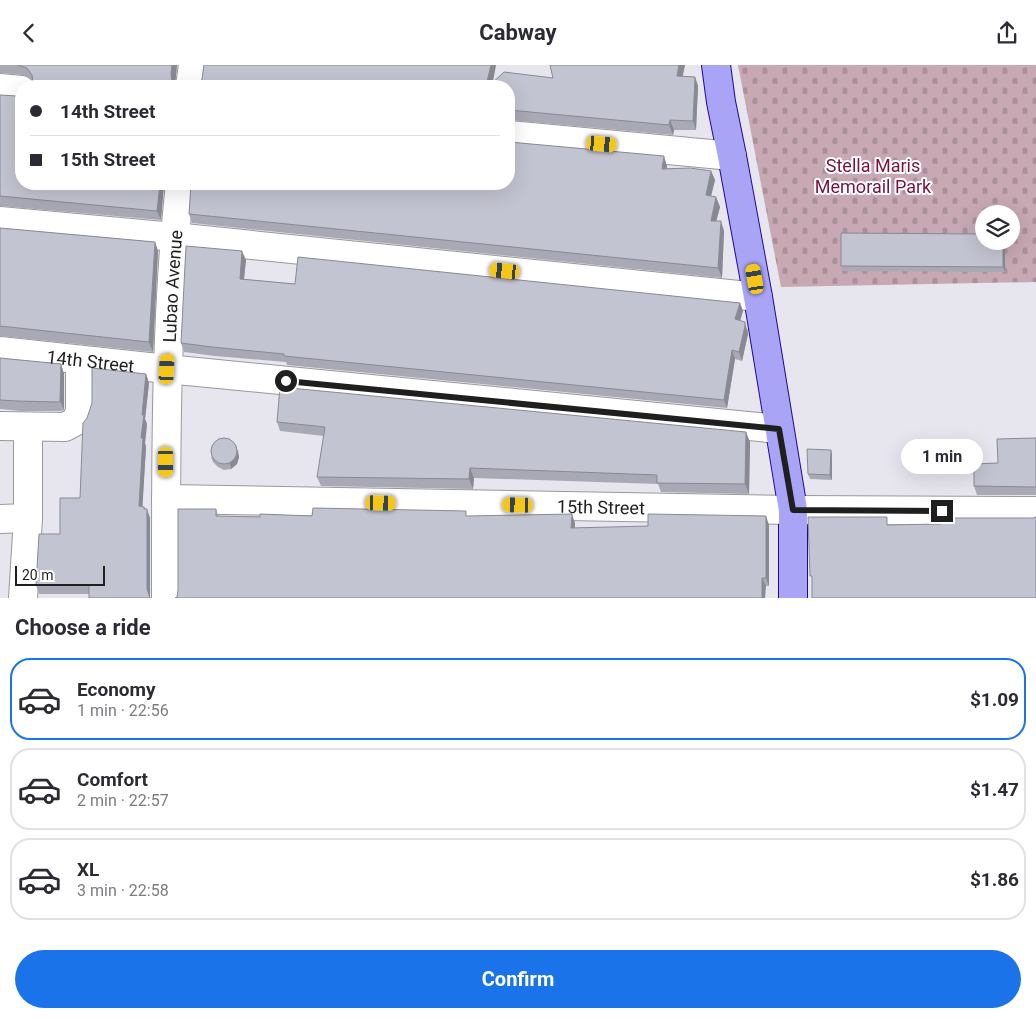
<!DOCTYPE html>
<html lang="en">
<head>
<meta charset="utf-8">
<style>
  :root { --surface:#fff; --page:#f7f7f7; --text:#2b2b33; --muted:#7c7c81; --line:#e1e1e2; --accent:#1a73e8 }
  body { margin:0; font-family:Roboto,sans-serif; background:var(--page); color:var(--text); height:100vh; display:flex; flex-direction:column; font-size:19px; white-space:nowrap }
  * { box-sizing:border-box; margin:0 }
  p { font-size:16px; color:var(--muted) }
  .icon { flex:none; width:28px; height:28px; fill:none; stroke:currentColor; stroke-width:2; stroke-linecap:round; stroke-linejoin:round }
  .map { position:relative; height:533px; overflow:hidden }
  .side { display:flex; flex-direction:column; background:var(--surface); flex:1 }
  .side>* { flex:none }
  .banner { position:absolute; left:15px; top:15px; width:500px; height:110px; border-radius:20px; box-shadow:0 5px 20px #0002; display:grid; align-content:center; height:110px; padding:0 15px; background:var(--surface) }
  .controls { position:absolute; left:975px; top:140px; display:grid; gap:10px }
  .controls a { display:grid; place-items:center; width:45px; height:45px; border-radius:50%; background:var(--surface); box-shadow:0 5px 20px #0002; font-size:25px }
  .scale { position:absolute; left:15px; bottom:12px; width:90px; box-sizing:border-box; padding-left:5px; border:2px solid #1f1f1f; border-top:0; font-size:14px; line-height:18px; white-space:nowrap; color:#1f1f1f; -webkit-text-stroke:4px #fff; paint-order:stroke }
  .end { position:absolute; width:22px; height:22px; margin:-11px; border:6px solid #1f1f1f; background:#fff; box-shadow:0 0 0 2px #fff }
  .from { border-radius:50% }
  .bubble { position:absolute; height:35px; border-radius:18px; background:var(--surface); box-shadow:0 5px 20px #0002; font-size:16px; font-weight:700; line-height:35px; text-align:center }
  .car { position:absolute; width:15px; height:30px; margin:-15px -8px; border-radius:6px; box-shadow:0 0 4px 1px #0007; background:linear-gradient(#f5c518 24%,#345 0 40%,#f5c518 0 76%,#345 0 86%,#f5c518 0) }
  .banner b { display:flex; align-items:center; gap:18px; height:48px; font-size:19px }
  .banner b+b { border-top:1px solid var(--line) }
  .banner i { width:12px; height:12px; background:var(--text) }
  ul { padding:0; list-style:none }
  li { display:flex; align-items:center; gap:15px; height:82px; margin:0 10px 8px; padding:0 5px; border:2px solid var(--line); border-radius:20px }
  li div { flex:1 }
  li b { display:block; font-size:19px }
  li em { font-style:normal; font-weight:700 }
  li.active { border-color:var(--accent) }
  li>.icon { width:45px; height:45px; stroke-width:1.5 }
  h2 { padding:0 15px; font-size:22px; line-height:60px }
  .action { display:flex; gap:10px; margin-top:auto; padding:10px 15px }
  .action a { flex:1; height:58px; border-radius:30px; background:var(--accent); color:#fff; font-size:20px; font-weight:700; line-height:58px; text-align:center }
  header { display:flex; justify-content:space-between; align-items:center; height:65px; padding:0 15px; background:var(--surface); font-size:22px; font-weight:700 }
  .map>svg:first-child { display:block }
  .cemetery { fill:url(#cemetery-stones); fill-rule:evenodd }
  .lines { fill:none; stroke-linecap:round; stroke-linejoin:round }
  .minor-casing { stroke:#999; stroke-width:30 }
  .major-casing { stroke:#1f0990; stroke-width:30 }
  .minor { stroke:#fff; stroke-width:28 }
  .major { stroke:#a9a4f6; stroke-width:28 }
  .wall { fill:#a8a9b4 }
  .shaded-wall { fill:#888992 }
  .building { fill:#c3c4d1; stroke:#888992 }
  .route { stroke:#1f1f1f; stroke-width:6 }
  .labels { text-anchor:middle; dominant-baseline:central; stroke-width:4; stroke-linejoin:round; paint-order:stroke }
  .park-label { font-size:18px; fill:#77123d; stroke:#fff }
  .street-label { font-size:18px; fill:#1f1f1f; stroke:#fff }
</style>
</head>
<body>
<header><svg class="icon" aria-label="back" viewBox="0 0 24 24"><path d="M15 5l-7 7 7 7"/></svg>Cabway<svg class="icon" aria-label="share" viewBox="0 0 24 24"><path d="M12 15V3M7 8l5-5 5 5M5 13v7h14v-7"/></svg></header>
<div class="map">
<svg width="1036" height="533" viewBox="0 0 1036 533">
  <defs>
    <pattern id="cemetery-stones" width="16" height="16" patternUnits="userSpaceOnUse" patternTransform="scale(1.25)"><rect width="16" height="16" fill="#c7a8b3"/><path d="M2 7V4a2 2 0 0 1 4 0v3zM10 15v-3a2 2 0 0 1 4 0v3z" fill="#aa909a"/></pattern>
  </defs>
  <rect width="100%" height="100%" fill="#e7e6ef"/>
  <!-- cemetery -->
  <path class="cemetery" d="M738 0H1036V217L781 222ZM984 149H1011V176H984Z"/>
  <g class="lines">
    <defs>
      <g id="minor">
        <path d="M190 21 193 0"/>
        <path d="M0 23 21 25"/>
        <path d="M509 70 732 91"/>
        <path d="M0 156 174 172 758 232"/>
        <path id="s1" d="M0 286 167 304 779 364"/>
        <path d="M0 361 65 362 76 356 80 346V295"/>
        <path id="s2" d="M166 434 793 445 1036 446"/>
        <path d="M0 454 28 453"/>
        <path d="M23 533 28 453V362"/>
        <path id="s3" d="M166 533C166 395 165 256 180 119"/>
      </g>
      <path id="major" d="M716 0 721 37 732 91 758 232 793 445V533"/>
    </defs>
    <!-- minor casing -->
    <use href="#minor" class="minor-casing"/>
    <!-- major casing -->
    <use href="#major" class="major-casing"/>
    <!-- minor -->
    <use href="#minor" class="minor"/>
    <!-- major -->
    <use href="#major" class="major"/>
  </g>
  <!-- wall -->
  <path class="wall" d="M0 0H177L175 19V21L33 18V16L30 13 23 10 0 8Z
    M204 0H496L492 19 553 13 550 0H685L682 11 695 12 698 21 696 65H674L673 70 509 55V21L202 14Z
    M0 30 21 119H164L161 155 0 141Z
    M667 101V103L711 106 715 115 711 131 716 132 720 142 716 156 724 166 722 213 192 158 189 149Z
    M0 163 155 177 158 186 153 287 0 271Z
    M1005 176V207L843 206 841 201Z
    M246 195 244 214 295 219 740 238 743 246 740 256 748 265V269L742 296 735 294 727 343 287 300 286 297 215 291 184 287 181 278Z
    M0 293 61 299 64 309V345L61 346H21L0 344Z
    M146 309 149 318 145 354 147 359 145 378 146 382 142 442H144L150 453V533L89 529H39L36 520 60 469Z
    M277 357 750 377 749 429 661 427 658 419 474 413 473 424 321 421 317 412 324 371 280 366Z
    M1036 373V430H977L974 421 998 398Z
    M238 385 239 392 237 399 231 404 224 405 218 402 213 397 211 392Z
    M831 385 832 390V415L810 414 808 409Z
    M216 444 218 451 260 452 468 451 575 458V463L769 460V521L177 532Z"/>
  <!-- shaded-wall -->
  <path class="shaded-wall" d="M172 0H177L175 21 172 17 171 9Z
    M491 0H496L492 21H486Z
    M679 0H685L681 20 677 11Z
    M695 12 698 21 696 65 693 56Z
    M670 55 674 65 673 70 669 60Z
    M664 91 667 101 665 113 662 104Z
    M711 106 715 115 709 139 706 130Z
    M160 119H164L161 155 157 146Z
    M716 132 720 142 714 165 711 156Z
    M721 156 724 166 722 213 718 203Z
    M1003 176H1005V207L1003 202Z
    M155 177 158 186 153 287 149 277Z
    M242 186 246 195 243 222 240 214Z
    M740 238 743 246 738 263 735 254Z
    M745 257 748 269 742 296 739 287Z
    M732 285 735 294 727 343 724 335Z
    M61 299 64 309V345L60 336Z
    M146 309 149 318 145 354 147 359 145 378 146 382 142 450 139 441 142 350Z
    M746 367 750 377 749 429 745 419Z
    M236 380 239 392 237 399 231 404 230 398Z
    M831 385 832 390V415L830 410Z
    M470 403 474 413 473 424 469 414Z
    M144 442 147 450V444L150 453V533L147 524Z
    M572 449 575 458 574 472 571 463Z
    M766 451 769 460V521L766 513Z
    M762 513 766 521 765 533H762Z"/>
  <!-- building -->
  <path class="building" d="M17 0H172L171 9 172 17 175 21H32L33 18 32 10 27 3Z
    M204 0H491L486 21H199L202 14Z
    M550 0H679L677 11 695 12 693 56 670 55 669 60 509 45V21H489L504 7 553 13Z
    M0 30 17 31 21 30V119H160L157 146 0 131Z
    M509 77 664 91 662 104 690 103 711 106 706 130 716 132 711 156H721L718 203 189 149 191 119H509Z
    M0 163 155 177 149 277 0 261Z
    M841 168 984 169V176H1003V202L841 201Z
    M186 181 242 186 240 214 295 219 298 192 740 238 735 254 745 257V261L739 287 732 285 724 335 284 291V289L212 282 181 278Z
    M0 293 61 299 60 336 58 337 17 336 0 335Z
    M92 303 146 309 142 350H144L141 373H143L139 441 144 442V444H147V524L150 533H89V520H36L39 469H60V433H80L83 358 87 353 92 338Z
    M280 322 746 367 745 419 657 418V410L470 403 469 414 317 412 325 362 277 357Z
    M211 386a13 13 0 1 1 26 0a13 13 0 1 1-26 0Z
    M1036 373V422H1033L974 421V399L998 398 997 374Z
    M807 384 831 385 830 410 808 409Z
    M313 443 466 446V451L572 449 571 463 648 461V449L766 451V513H762V533H175L177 532 178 525V444H216V451L260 452V449L312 451Z
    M808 452H887V460L941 459V453H1033L1036 452V533H812V511H810Z"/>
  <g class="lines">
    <!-- route -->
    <path class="route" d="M286 316 779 364 793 445 942 446"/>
  </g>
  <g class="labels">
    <!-- park labels -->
    <g class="park-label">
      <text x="873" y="100">Stella Maris<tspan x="873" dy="21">Memorail Park</tspan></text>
    </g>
    <!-- street labels -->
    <g class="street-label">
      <text stroke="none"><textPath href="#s3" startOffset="312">Lubao Avenue</textPath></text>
      <text stroke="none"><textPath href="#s1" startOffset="91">14th Street</textPath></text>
      <text stroke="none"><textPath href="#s2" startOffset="435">15th Street</textPath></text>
    </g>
  </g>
</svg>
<div class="controls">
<a><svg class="icon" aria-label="layers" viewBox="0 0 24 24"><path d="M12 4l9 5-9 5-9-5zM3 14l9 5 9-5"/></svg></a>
</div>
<div class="scale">20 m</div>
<i class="end from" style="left:286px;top:316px"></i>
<i class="end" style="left:942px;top:446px"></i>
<div class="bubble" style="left:901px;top:374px;width:82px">1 min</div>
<i class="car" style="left:602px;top:79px;rotate:95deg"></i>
<i class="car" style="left:505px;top:206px;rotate:276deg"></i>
<i class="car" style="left:755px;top:214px;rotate:350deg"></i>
<i class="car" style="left:167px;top:304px;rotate:3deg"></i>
<i class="car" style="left:166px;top:397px;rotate:180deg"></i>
<i class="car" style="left:381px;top:438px;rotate:91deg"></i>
<i class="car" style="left:518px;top:440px;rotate:271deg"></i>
<div class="banner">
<b><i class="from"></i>14th Street</b>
<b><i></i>15th Street</b>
</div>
</div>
<section class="side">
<h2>Choose a ride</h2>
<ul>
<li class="active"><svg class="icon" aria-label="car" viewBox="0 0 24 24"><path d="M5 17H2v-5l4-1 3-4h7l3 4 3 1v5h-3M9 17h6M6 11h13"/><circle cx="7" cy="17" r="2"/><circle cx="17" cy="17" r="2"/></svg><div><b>Economy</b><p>1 min · 22:56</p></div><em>$1.09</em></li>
<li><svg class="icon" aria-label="car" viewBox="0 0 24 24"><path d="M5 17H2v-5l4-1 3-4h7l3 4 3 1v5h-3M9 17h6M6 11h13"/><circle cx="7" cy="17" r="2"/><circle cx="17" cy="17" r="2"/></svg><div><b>Comfort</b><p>2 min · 22:57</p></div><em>$1.47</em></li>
<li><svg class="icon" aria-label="car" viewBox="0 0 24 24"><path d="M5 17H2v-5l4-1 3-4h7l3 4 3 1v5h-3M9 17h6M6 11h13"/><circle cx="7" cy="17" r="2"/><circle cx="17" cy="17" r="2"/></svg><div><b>XL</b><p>3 min · 22:58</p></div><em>$1.86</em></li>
</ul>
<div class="action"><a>Confirm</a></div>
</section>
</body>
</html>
